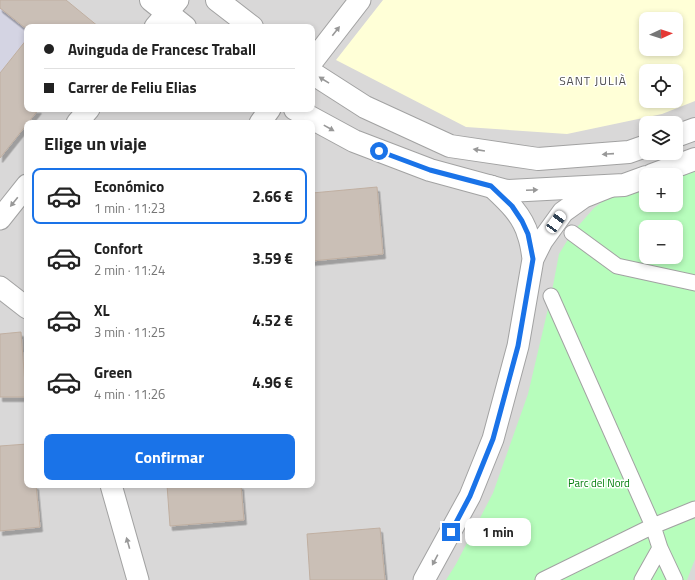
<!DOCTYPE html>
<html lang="es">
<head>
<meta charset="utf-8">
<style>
  :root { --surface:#fff; --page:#f2f2f2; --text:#222; --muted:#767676; --line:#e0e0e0; --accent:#1a73e8 }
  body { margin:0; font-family:"Titillium Web",sans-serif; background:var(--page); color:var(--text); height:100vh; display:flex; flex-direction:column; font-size:15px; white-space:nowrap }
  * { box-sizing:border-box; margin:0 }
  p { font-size:13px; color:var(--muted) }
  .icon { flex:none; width:22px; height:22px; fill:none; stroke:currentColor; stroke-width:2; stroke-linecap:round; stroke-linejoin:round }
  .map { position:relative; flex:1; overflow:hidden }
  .side { position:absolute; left:24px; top:120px; width:291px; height:368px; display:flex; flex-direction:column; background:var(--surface); border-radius:8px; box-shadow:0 2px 6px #0003 }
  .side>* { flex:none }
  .guide { position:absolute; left:24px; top:24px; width:291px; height:88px; border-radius:8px; box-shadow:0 2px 6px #0003; display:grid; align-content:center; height:88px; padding:0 20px; background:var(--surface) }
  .needle { width:26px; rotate:87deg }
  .buttons { position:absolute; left:639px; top:12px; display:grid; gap:8px }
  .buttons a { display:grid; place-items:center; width:44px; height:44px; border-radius:8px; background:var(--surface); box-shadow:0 2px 6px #0003; font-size:20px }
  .end { position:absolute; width:18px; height:18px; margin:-9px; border:5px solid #1a73e8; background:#fff; box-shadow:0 0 0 2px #fff }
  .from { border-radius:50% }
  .bubble { position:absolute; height:28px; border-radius:8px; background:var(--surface); box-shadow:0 2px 6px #0003; font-size:13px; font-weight:700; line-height:28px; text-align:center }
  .car { position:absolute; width:12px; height:24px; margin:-12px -6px; border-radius:5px; box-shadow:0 0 3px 1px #0007; background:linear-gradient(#fff 24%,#345 0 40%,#fff 0 76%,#345 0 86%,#fff 0) }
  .guide b { display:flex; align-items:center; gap:14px; height:38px; font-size:15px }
  .guide b+b { border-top:1px solid var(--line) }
  .guide i { width:10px; height:10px; background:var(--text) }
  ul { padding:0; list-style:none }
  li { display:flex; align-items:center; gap:12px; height:56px; margin:0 8px 6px; padding:0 12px; border:2px solid transparent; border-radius:8px }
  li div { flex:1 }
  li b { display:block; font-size:15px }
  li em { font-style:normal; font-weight:700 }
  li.active { border-color:var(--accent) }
  li>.icon { width:36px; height:36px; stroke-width:1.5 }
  h2 { padding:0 20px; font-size:18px; line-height:48px }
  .button { display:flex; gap:8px; margin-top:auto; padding:8px 20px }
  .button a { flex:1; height:46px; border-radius:8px; background:var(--accent); color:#fff; font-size:16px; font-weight:700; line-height:46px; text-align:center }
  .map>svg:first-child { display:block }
  .residential { fill:#d9d8d8; fill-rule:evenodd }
  .education { fill:#ffffd7; fill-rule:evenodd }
  .park { fill:#b7fdbc; fill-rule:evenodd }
  .plaza { fill:#d4d4e3 }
  .building { fill:#cabfb6; stroke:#c0afa1; filter:url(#shadow) }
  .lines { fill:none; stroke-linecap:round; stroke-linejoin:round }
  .pedestrian-casing { stroke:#a2a2a2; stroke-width:17 }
  .minor-casing { stroke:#a2a2a2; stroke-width:23 }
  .tertiary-casing { stroke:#a2a2a2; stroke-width:24 }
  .pedestrian { stroke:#fff; stroke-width:15 }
  .minor { stroke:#fff; stroke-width:21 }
  .tertiary { stroke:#fff; stroke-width:22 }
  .oneway { fill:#989898 }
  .route { stroke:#1a73e8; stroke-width:5 }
  .labels { text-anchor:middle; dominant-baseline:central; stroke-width:3; stroke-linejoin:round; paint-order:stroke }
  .park-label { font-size:11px; fill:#037f0d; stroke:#fff }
  .neighbourhood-label { font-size:12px; letter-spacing:1px; fill:#4e4e4e; stroke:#fff }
</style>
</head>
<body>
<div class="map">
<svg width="695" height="580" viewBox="0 0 695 580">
  <defs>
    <filter id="shadow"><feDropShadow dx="2.5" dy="4.5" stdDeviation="0" flood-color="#0004"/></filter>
  </defs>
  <rect width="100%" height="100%" fill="#eee9df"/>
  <!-- residential -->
  <path class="residential" d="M0 0H695V580H0ZM646 19H676V49H646ZM27 27H312V109H27ZM646 71H676V101H646ZM27 123H312V485H27ZM646 123H676V153H646ZM646 175H676V205H646ZM646 227H676V257H646Z"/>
  <!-- education -->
  <path class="education" d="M383 0H695V101L662 114 567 134 466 127 336 60ZM646 19H676V49H646ZM646 71H676V101H646Z"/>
  <!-- park -->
  <path class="park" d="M695 159V559L687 580H446L456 564 493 493 528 394 551 296 559 254 572 233 594 208 624 185 646 177V205H676V175ZM646 227H676V257H646Z"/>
  <!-- plaza -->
  <path class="plaza" d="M0 8 27 30V39L0 73Z"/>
  <!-- building -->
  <path class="building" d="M0 0H66L99 27H24L0 8Z
    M27 39V109H39L0 158V73Z
    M377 187 383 254 312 261V193Z
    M21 332 26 397H0V334Z
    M27 444V485H36L40 527 0 531V446Z
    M167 485H241L244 520 170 526Z
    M380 528 385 580H310L307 534Z"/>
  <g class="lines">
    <defs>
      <path id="pedestrian" d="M572 233 617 266 695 283
        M543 580 653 526 551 296
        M642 580 660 548
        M675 580 660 548 653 526 695 509"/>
      <path id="minor" d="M155 27 178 0
        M312 62 360 0
        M77 123 89 109
        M260 123 270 109
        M491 186C506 200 522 214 528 235 531 243 532 251 533 259
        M0 219 27 185
        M0 287 27 308
        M111 485 138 580
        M424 580 470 496 493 439 518 346 533 259 542 241 563 212 584 197 609 187"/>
      <path id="tertiary" d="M151 0 185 27
        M217 0 252 27
        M312 73 365 107 450 146 538 159 629 152 646 146
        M295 109 354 141 430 170 507 191 624 185 646 177
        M676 136 695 129
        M652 175 695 159"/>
    </defs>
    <!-- pedestrian casing -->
    <use href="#pedestrian" class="pedestrian-casing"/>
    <!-- minor casing -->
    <use href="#minor" class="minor-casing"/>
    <!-- tertiary casing -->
    <use href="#tertiary" class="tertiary-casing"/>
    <!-- pedestrian -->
    <use href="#pedestrian" class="pedestrian"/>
    <!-- minor -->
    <use href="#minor" class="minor"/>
    <!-- tertiary -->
    <use href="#tertiary" class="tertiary"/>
  </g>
  <!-- one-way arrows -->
  <defs><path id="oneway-solid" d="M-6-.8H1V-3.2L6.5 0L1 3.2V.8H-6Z"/></defs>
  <g class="oneway">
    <use href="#oneway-solid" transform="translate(336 31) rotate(-52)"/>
    <use href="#oneway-solid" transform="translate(324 80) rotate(-148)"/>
    <use href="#oneway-solid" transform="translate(329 128) rotate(29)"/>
    <use href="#oneway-solid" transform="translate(479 150) rotate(-171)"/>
    <use href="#oneway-solid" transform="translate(608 154) rotate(176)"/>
    <use href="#oneway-solid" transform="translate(532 190) rotate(-3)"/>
    <use href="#oneway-solid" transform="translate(14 202) rotate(129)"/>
    <use href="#oneway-solid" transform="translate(128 543) rotate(-106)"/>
    <use href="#oneway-solid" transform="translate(435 560) rotate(118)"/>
  </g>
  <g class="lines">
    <!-- route -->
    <path class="route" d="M379 151 430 170 491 186 512 206 522 221 528 234 533 259 518 346 493 439 470 496 451 532"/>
  </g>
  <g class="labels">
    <!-- park labels -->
    <g class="park-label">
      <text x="599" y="483">Parc del Nord</text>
    </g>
    <!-- neighbourhood labels -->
    <g class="neighbourhood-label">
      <text x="593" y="80">SANT JULIÀ</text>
    </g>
  </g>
</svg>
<div class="buttons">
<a><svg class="needle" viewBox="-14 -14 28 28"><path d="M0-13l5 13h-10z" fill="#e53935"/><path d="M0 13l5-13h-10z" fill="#767676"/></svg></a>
<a><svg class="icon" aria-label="locate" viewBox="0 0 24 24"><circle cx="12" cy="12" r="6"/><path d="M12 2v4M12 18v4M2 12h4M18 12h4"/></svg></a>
<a><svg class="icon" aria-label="layers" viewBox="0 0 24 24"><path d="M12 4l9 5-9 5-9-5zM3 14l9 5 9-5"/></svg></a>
<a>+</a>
<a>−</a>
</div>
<i class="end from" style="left:379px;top:151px"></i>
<i class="end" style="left:451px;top:532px"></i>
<div class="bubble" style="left:465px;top:518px;width:66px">1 min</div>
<i class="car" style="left:556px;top:222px;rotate:36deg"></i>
<div class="guide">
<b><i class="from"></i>Avinguda de Francesc Traball</b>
<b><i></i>Carrer de Feliu Elias</b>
</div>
<section class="side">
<h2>Elige un viaje</h2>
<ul>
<li class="active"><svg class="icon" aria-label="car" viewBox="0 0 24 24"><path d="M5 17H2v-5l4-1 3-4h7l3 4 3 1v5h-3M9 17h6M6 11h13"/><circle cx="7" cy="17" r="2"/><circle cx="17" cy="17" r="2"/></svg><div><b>Económico</b><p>1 min · 11:23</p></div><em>2.66 €</em></li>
<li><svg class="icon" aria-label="car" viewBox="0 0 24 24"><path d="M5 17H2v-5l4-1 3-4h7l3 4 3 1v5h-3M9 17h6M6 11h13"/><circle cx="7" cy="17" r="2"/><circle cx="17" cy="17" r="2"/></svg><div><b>Confort</b><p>2 min · 11:24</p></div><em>3.59 €</em></li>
<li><svg class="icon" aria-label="car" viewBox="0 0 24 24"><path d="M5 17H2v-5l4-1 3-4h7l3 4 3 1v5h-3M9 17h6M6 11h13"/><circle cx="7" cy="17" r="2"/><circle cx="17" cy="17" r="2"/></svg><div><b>XL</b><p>3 min · 11:25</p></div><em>4.52 €</em></li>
<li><svg class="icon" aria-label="car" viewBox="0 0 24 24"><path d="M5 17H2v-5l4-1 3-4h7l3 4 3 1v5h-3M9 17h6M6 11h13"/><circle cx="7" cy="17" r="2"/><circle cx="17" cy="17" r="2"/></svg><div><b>Green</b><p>4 min · 11:26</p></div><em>4.96 €</em></li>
</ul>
<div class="button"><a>Confirmar</a></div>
</section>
</div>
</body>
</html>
